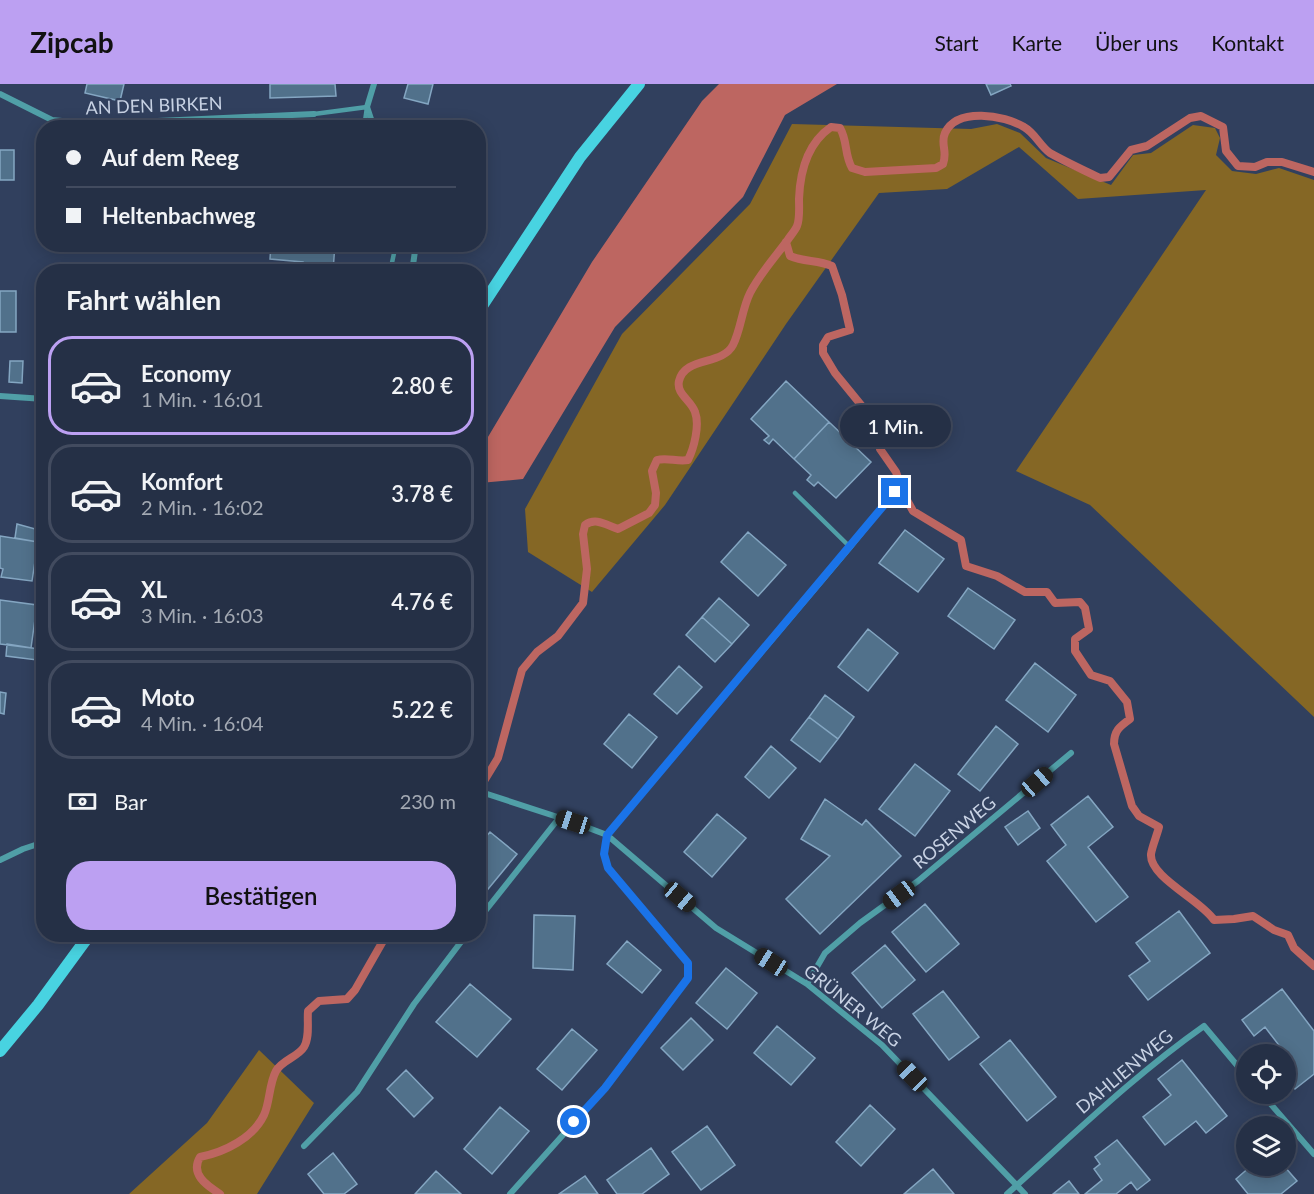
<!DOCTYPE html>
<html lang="de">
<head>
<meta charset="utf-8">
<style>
  :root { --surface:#253046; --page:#2d384d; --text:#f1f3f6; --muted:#a3a9b3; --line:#424b5f; --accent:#bca0f2 }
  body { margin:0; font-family:Lato,sans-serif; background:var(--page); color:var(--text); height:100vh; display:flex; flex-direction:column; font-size:22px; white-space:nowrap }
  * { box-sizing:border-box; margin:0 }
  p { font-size:20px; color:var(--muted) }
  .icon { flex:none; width:33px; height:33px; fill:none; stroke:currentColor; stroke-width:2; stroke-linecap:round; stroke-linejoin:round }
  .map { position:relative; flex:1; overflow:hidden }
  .panel { position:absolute; left:36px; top:180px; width:450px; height:678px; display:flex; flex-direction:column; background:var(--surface); border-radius:24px; box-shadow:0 3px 15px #0003,0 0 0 2px var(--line) }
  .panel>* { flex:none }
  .banner { position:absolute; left:36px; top:36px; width:450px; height:132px; border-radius:24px; box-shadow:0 3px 15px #0003,0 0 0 2px var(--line); display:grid; align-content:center; height:132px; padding:0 30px; background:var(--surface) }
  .fabs { position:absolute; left:1236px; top:960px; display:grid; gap:12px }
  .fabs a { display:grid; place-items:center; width:60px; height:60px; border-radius:50%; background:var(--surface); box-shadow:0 3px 15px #0003,0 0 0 2px var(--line); font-size:30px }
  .end { position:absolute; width:27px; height:27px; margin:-14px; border:8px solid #1a73e8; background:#fff; box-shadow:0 0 0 3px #fff }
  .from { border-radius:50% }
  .bubble { position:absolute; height:42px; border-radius:21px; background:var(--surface); box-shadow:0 3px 15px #0003,0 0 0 2px var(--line); font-size:20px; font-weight:600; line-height:42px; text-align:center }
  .car { position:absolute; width:18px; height:36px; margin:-18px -9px; border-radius:8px; box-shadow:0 0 4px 2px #0007; background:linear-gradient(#222 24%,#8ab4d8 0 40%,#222 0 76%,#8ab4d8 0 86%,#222 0) }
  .banner b { display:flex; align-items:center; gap:21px; height:57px; font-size:22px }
  .banner b+b { border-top:2px solid var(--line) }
  .banner i { width:15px; height:15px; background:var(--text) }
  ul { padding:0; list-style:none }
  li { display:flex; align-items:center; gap:18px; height:99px; margin:0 12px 9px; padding:0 18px; border:3px solid var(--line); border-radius:24px }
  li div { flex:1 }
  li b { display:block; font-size:22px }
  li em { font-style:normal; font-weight:600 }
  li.on { border-color:var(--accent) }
  li>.icon { width:54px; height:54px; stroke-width:1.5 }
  h2 { padding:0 30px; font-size:27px; line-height:72px }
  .pay { display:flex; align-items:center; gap:15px; height:66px; padding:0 30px; font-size:22px }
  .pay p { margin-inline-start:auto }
  .cta { display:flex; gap:12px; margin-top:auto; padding:12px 30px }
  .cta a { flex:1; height:69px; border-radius:24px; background:var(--accent); color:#111; font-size:24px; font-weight:600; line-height:69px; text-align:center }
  header { display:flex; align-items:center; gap:36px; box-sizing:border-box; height:84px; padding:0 30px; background:var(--accent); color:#111 }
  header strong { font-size:28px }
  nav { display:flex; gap:33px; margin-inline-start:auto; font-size:21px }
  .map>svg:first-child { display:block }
  .forest { fill:#856725 }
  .water { fill:#bd6661 }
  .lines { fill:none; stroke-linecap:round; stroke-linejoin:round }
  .stream { stroke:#bd6661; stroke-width:8 }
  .building { fill:#51718b; stroke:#84a6c2; stroke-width:1.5 }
  .lane { stroke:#509fa7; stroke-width:4.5 }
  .street { stroke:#509fa7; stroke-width:6 }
  .secondary { stroke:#48d3e1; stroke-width:12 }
  .route { stroke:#1a73e8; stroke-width:8 }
  .labels { text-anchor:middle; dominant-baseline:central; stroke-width:4.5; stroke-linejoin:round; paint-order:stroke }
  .street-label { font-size:18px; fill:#c8d2e4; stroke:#31405e }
</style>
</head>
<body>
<header>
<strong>Zipcab</strong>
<nav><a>Start</a><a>Karte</a><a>Über uns</a><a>Kontakt</a></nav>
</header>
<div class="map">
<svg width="1314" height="1110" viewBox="0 0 1314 1110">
  <rect width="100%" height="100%" fill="#31405e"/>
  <!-- forest -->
  <path class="forest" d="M792 40 971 45 997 40 1020 49 1046 74 1111 101 1133 71 1151 69 1193 41 1215 44 1220 54 1216 71 1232 87 1256 90 1279 84 1314 96V633L1090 421 1016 387 1206 106 1078 115 1019 63 947 105 879 109 786 240 665 421 592 508 528 468 525 425 622 250 750 120Z
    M259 966 314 1019 257 1110H129L207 1039Z"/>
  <!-- water -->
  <path class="water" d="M719 0H837L785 31 743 113 615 243 523 395 480 399 479 368 592 178 702 17Z"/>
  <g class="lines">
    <!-- stream -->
    <path class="stream" d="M786 158 790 172C804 178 818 176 832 182L842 211 850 246 828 253 823 261V269L835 289 866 327 878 350 880 365 896 388 903 409 913 427 961 456 966 482 997 492 1025 508H1047L1055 519 1080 518 1085 524 1089 545 1075 555V567L1091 591 1110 597 1127 618 1130 635C1119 643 1114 647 1114 660L1132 722 1139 732 1159 743C1157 751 1152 763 1151 770 1149 793 1201 816 1214 836L1234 835 1253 832 1274 846 1288 851 1294 864 1314 882
      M478 707 498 674 522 586 537 568 558 552 583 519 587 485 583 450 585 441C596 433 606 441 618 445L649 429 655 421 656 409 652 387 657 376C667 373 677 378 688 376 694 364 700 341 695 328 691 316 676 310 679 297 685 272 722 282 733 261 741 245 742 225 750 209 759 191 775 173 787 157 790 152 795 147 797 142 800 135 799 123 799 115 800 87 808 59 831 43L840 44C848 58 844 70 852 84L865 88 936 84 943 80C948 67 940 60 945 49 957 23 1004 31 1024 43 1035 49 1040 62 1050 69 1066 78 1083 86 1100 94L1109 93 1131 66 1147 62 1190 34 1201 32 1223 43 1226 67 1238 82 1255 83 1267 78H1282L1314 88
      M220 1110C206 1101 190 1090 200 1073 225 1068 253 1054 264 1031 270 1018 269 1000 276 987 282 976 298 973 304 963 310 953 307 938 308 927L319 917 347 915 355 906 387 850"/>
  </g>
  <!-- building -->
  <path class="building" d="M87 0H124L120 17 85 9Z
    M270 0H335L336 12 270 14Z
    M408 0H433L428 20 404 14Z
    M986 0H1010L1011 2 991 11Z
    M0 66H14V96H0Z
    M41 69H44V108H40Z
    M271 160H335L333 187 302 185 303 178 270 175Z
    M0 207H16V248H0Z
    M10 277H23L22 299 9 298Z
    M786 297 829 338 794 375 773 355 769 360 764 356 769 352 751 335Z
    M829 338 871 378 836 414 818 398 814 402 807 396 811 391 794 375Z
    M17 440 39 446 38 458 15 454Z
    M905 446 944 475 918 508 879 479Z
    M748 448 786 481 758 512 721 478Z
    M0 452 38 458 32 497 1 493 3 485 0 484Z
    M968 504 1015 536 994 565 948 532Z
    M719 514 749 541 732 560 702 533Z
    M0 516 37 521 31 564 0 560Z
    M702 533 732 560 715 578 686 551Z
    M868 545 898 569 868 607 838 583Z
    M7 560 39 565 37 576 6 572Z
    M1035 579 1076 611 1048 648 1006 616Z
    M679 582 702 603 677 630 654 610Z
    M0 608 6 609 4 630 0 629Z
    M825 611 854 633 838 655 809 633Z
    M629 630 657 653 632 684 604 660Z
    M809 633 838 655 820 678 791 656Z
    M996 642 1018 660 980 707 958 690Z
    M771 662 796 684 769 714 745 693Z
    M915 680 950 707 915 752 879 725Z
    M1088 712 1113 743 1088 763 1128 813 1096 838 1047 777 1066 761 1051 741Z
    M825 715 862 741 866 736 901 772 820 850 786 815 830 772 801 755Z
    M1028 727 1040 744 1018 761 1005 743Z
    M717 730 746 754 712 793 684 768Z
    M490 748 517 770 484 810 478 805V762Z
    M925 820 959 860 926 888 892 848Z
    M1179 827 1210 869 1148 916 1129 892 1150 877 1136 859Z
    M534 831 575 832 573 886 533 884Z
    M627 857 661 886 642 909 607 880Z
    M885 861 915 896 882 924 852 889Z
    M726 884 757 909 727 945 696 919Z
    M470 900 511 935 477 973 436 938Z
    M1282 905 1314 947V990L1295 1005 1286 992V981L1291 977 1265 943 1254 952 1242 936Z
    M943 907 979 953 949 976 913 930Z
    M691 934 713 956 683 986 661 964Z
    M777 942 815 974 791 1001 754 969Z
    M572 945 597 966 562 1006 537 985Z
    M1010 956 1056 1013 1027 1037 980 980Z
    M1182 976 1227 1032 1206 1049 1196 1037 1165 1061 1143 1033 1171 1011 1158 995Z
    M406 986 433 1014 414 1033 387 1005Z
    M870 1021 895 1045 861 1082 836 1058Z
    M500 1023 529 1047 492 1090 464 1065Z
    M707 1042 735 1081 701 1106 672 1068Z
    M1117 1056 1150 1096 1137 1106 1131 1098 1116 1110H1085L1102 1096 1094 1085 1100 1080 1095 1073Z
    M651 1064 669 1090 642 1110H617L607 1096Z
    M333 1069 357 1100 344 1110H324L308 1090Z
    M1251 1082H1284L1297 1097 1281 1110H1248L1236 1095Z
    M933 1085 954 1110H904Z
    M436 1087 461 1110H415Z
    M585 1092 598 1110H559Z
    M1069 1097 1079 1110H1053Z"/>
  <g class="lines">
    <!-- lane -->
    <path class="lane" d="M314 30 367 23 364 44
      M390 188 396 160
      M795 409 850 463"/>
    <!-- street -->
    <path class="street" d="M374 0 367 23 374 44
      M0 10 52 36 92 40 314 30
      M412 188 416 160
      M0 312 44 315
      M478 707 573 738 607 751 716 844 807 900 882 961 1025 1110
      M607 751 850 463 905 395
      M37 760 44 743
      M37 760 44 770
      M0 776 23 765 44 758
      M478 836 559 734
      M160 850H166
      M807 900 825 869 860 839 918 797 1071 669
      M1262 1010 1314 1070
      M304 1062 357 1008 414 920 467 850
      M510 1110 605 1004 688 894V879L608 784 604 770 607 751
      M1007 1110C1071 1053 1133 992 1204 942L1246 992"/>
    <!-- secondary -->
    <path class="secondary" d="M478 228 580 73 639 0
      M0 967 38 921 90 850"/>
  </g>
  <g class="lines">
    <!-- route -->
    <path class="route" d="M574 1038 605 1004 688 894V879L608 784 604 770 607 751 895 408"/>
  </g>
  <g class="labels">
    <!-- street labels -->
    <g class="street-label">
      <text transform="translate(154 21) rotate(-2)">AN DEN BIRKEN</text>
      <text transform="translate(954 748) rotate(-40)">ROSENWEG</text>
      <text transform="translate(853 921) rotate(39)">GRÜNER WEG</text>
      <text transform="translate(1124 987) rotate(-40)">DAHLIENWEG</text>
    </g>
  </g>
</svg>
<div class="fabs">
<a><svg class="icon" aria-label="locate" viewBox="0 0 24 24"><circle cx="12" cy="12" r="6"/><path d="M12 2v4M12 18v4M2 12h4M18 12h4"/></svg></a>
<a><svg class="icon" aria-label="layers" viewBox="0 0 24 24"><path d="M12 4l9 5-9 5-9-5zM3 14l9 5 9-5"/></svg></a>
</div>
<i class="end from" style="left:574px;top:1038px"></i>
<i class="end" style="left:895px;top:408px"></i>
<div class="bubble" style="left:840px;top:321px;width:111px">1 Min.</div>
<i class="car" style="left:1037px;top:698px;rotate:49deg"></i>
<i class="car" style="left:573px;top:738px;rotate:288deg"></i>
<i class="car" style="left:899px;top:811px;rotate:234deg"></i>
<i class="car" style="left:680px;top:813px;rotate:130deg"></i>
<i class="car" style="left:771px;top:878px;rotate:302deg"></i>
<i class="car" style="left:912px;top:992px;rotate:316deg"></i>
<div class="banner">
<b><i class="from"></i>Auf dem Reeg</b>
<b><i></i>Heltenbachweg</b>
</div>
<section class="panel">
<h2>Fahrt wählen</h2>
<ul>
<li class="on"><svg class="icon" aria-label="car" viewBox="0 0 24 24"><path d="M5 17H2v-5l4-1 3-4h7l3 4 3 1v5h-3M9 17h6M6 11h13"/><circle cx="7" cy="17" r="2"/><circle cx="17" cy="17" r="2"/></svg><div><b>Economy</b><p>1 Min. · 16:01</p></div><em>2.80 €</em></li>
<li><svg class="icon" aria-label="car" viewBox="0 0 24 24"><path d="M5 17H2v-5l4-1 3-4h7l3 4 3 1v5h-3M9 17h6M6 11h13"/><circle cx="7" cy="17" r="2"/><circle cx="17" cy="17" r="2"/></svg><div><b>Komfort</b><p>2 Min. · 16:02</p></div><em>3.78 €</em></li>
<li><svg class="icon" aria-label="car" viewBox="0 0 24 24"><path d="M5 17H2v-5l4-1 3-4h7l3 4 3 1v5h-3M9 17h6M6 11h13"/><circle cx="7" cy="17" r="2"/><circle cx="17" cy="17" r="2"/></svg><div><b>XL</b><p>3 Min. · 16:03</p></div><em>4.76 €</em></li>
<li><svg class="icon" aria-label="car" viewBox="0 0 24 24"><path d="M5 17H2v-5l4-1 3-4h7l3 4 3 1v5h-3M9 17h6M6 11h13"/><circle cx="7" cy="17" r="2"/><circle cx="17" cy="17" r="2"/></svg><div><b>Moto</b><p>4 Min. · 16:04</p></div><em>5.22 €</em></li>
</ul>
<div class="pay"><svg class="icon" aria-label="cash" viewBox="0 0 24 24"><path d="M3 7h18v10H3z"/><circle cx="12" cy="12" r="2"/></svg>Bar<p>230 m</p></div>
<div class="cta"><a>Bestätigen</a></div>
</section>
</div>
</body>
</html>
